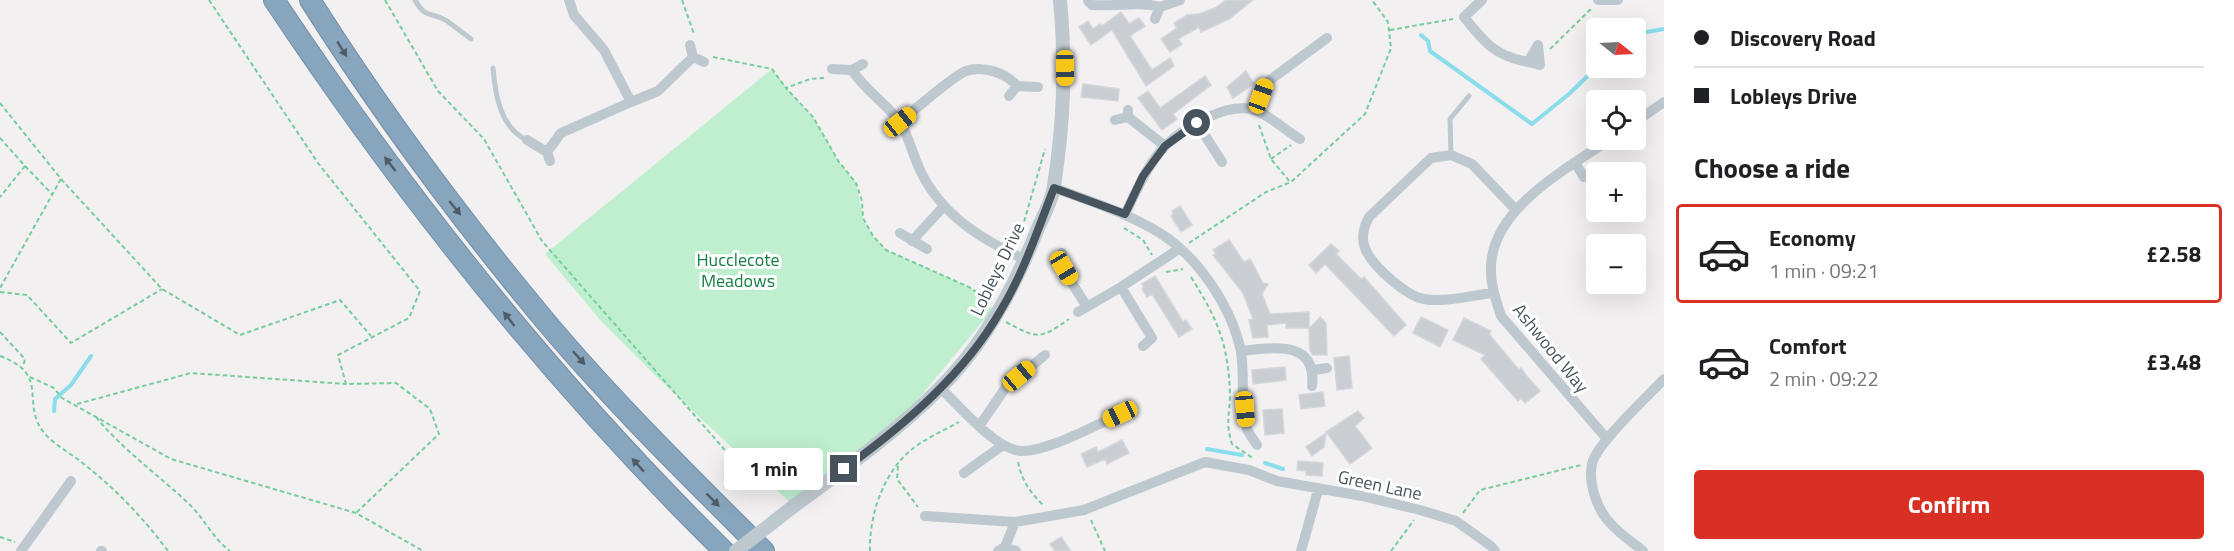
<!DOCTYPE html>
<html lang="en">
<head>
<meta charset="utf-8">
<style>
  :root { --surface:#fff; --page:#f6f6f6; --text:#202124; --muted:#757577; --line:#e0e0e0; --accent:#d93025 }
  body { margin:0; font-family:"Titillium Web",sans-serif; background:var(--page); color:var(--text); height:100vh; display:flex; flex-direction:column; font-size:22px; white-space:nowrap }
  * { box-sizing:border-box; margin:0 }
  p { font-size:20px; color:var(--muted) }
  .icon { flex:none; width:33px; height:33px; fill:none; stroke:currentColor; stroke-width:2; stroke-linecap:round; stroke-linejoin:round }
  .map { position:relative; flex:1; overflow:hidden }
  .sheet { display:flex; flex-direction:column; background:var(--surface); width:570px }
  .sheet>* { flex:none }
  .hud { display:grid; align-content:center; height:132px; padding:0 30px; background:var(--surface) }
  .needle { width:39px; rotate:108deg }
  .buttons { position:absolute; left:1586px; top:18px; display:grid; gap:12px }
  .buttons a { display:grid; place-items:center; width:60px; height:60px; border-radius:6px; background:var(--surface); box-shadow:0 6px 24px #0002; font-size:30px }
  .end { position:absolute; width:27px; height:27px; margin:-14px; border:8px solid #48545d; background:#fff; box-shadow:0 0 0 3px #fff }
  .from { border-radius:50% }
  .bubble { position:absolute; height:42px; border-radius:6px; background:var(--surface); box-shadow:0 6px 24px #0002; font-size:20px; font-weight:700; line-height:42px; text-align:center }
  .car { position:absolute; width:18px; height:36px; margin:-18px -9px; border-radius:8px; box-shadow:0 0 4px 2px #0007; background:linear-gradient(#f5c518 24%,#345 0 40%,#f5c518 0 76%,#345 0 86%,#f5c518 0) }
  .hud b { display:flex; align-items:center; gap:21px; height:57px; font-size:22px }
  .hud b+b { border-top:2px solid var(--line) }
  .hud i { width:15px; height:15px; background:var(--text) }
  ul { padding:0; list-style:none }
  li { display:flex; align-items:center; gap:18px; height:99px; margin:0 12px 9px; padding:0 18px; border:3px solid transparent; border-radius:6px }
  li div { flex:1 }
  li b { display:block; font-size:22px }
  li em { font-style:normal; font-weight:700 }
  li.active { border-color:var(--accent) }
  li>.icon { width:54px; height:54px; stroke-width:1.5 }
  h2 { padding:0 30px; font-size:27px; line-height:72px }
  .cta { display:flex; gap:12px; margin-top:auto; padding:12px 30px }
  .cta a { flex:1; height:69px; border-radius:6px; background:var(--accent); color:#fff; font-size:24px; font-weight:700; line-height:69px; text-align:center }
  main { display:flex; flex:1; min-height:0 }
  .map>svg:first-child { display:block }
  .green { fill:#bfefcf }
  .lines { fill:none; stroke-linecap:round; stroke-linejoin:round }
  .stream { stroke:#8cddec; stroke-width:4 }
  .building { fill:#cacdd2; stroke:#d4d6db; stroke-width:1.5 }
  .motorway-casing { stroke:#7390aa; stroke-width:22 }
  .path { stroke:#77cd9e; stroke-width:2; stroke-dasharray:4.5 3; stroke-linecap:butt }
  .service { stroke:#bec8cf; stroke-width:5 }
  .minor { stroke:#bec8cf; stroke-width:10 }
  .tertiary { stroke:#bec8cf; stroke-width:14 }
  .motorway { stroke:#88a5be; stroke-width:20 }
  .tertiary-bridge { stroke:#bec8cf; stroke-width:14 }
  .oneway { fill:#4e5c67 }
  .route { stroke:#48545d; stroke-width:8 }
  .labels { text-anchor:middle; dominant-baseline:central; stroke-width:6; stroke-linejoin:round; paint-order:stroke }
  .park-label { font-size:18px; fill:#188046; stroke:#fff }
  .street-label { font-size:18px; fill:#48545d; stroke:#fff }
</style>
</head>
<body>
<main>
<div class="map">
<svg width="1664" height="551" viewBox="0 0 1664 551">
  <rect width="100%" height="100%" fill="#f2f0f0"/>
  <!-- green -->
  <path class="green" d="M772 69 793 96 813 117 839 162 856 183 863 218 873 236 886 250 971 288 993 309 886 438 794 506 659 379 601 321 545 254Z"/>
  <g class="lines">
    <!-- stream -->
    <path class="stream" d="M1635 34 1664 29
      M1421 35 1428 41 1430 51 1532 124 1569 94 1596 68
      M54 411 55 399 71 385 91 356
      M1207 449 1242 455
      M1265 463 1283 469"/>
  </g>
  <!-- building -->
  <path class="building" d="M1226 0H1253L1229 19 1201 32 1199 27 1178 39 1182 44 1170 52 1161 39 1177 28 1174 23 1187 15 1199 14 1215 8Z
    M1121 12 1129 24 1139 18 1145 26 1130 36 1152 70 1170 58 1174 66 1146 86 1112 30 1091 45 1079 27 1088 21 1093 29 1100 24 1102 26Z
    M1246 71 1254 84 1233 98 1227 87Z
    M1205 76 1211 85 1173 114 1177 119 1162 130 1138 98 1148 91 1160 108Z
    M1083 84 1119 89 1118 101 1081 97Z
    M1180 206 1192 225 1181 232 1171 216 1174 213 1172 211Z
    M1229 240 1244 262 1250 259 1263 283 1268 284 1262 294 1270 314 1309 312V328H1286V323L1267 325 1268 337 1253 338 1249 320 1253 319 1243 293 1213 255 1216 254 1213 250Z
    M1331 244 1339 251 1336 254 1361 279 1364 277 1406 325 1394 336 1325 264 1316 273 1309 265Z
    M1155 276 1183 322 1186 320 1192 329 1179 337 1152 294 1147 297 1142 289 1144 287 1142 284Z
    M1320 317 1326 323 1327 355H1313L1310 351 1309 329Z
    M1421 317 1448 330 1440 347 1413 333Z
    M1464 318 1491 331 1489 334 1519 370 1521 368 1525 374 1540 391 1538 393 1525 403 1521 398 1518 401 1481 359 1485 355 1453 340Z
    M1349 356 1352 388 1337 390 1334 358Z
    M1285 367 1286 380 1253 384 1252 370Z
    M1323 392 1325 406 1301 409 1299 395Z
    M1282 409 1284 433 1265 435 1263 410Z
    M1358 411 1364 418 1355 426 1372 448 1350 464 1326 432Z
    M1326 433 1324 447 1312 456 1306 447Z
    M1122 440 1129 453 1107 464 1105 459 1087 467 1081 454 1096 447 1098 452Z
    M1298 461 1323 463 1322 476 1306 475V471L1297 470Z
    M1061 537 1071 551H1055L1050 544Z"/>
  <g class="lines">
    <defs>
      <path id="motorway" d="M274 0C406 198 554 384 724 551
        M310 0C379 109 455 212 537 311 607 396 686 473 764 551"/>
    </defs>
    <!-- motorway casing -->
    <use href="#motorway" class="motorway-casing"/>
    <!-- path -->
    <path class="path" d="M209 0 318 163 420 291 409 318 338 355 346 384 396 383 430 409 439 434 356 513
      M385 0 438 91 484 139 542 241 731 457 820 472
      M682 0 694 34
      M1390 30 1453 19
      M1550 49 1591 9
      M713 57 772 69 786 88
      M824 78 810 79 786 88 813 117 839 162 856 183 862 201 863 218 873 236 886 250 971 288 989 301
      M0 103 61 179 0 288
      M1259 125 1271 159 1290 182
      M0 138 25 166 0 197
      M1271 159 1291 145
      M25 166 52 194
      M61 179 162 289 240 335 340 300 371 336
      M1124 228 1143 240 1152 255
      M1020 236 1045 149
      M1189 243 1266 192 1291 182 1365 114 1391 48 1388 22 1372 0
      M1166 272 1183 269
      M1191 277C1218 320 1228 343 1230 394 1230 414 1225 423 1232 444L1254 459
      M0 292 27 295 71 343 162 289
      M1006 322C1038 339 1039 340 1069 319
      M0 332 25 359 23 367
      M0 356C52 375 19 403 45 434 56 446 72 454 85 465 117 490 144 519 168 551
      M30 377 54 388 62 398 171 459 356 513 423 551
      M77 404 191 373 346 384
      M96 417C122 449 157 474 187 502 204 517 212 538 230 551
      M1018 462C1022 481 1030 492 1043 505
      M898 466 897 479 918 507
      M1463 513 1480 490 1581 465
      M1091 520 1105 551
      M0 537 15 542
      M870 551C869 516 883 473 911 450 924 439 943 431 959 422
      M1391 551 1414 520"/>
    <!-- service -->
    <path class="service" d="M415 0C426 20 432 11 447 21 455 27 463 33 471 39
      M493 68C495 93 500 128 527 140
      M1451 155 1450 119 1469 96"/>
    <!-- minor -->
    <path class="minor" d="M1482 0 1464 17C1485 43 1495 56 1528 62L1538 45
      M1598 0H1618
      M1088 1 1092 5C1115 7 1138 1 1160 7
      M1155 19 1160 7 1180 0
      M690 45 693 57 704 62
      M1528 62 1540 65 1538 45
      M832 69 852 70 863 64
      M852 70C866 92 889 105 901 124 909 138 913 155 920 170 941 215 982 240 1026 260
      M1009 96 1017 86
      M631 102 658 91 693 57
      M1128 110V117L1165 146
      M1256 110 1266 83 1327 38
      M1115 120 1128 117
      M900 122C913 111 953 76 966 71 983 65 1006 73 1017 86L1038 87
      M1635 122 1664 102
      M1197 123 1222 162
      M527 140 547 152
      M550 161 547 152 561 133 631 102 604 50 574 15 569 0
      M1575 163 1584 177
      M1054 188C1090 201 1127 213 1160 233 1198 257 1232 307 1241 352 1245 375 1240 408 1247 429 1249 434 1254 440 1257 445
      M1125 214C1136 192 1147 165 1165 146 1184 127 1230 100 1257 111 1272 117 1286 131 1300 139
      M900 233 927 249
      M912 241 944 206
      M1062 253 1059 262 1087 307
      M1493 293C1472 295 1445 303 1424 299 1406 296 1371 265 1365 248 1361 238 1364 226 1369 217L1431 158 1451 155 1472 164 1515 209
      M1078 312 1121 287
      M1143 346 1152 338 1121 287 1179 249
      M1241 351C1273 348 1317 339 1312 386
      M1314 370 1327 368
      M940 388C960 406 990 443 1015 450 1038 457 1098 424 1120 414
      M980 425 1006 387 1045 355
      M1607 439 1501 316C1496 300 1490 284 1491 266 1493 208 1566 169 1609 140
      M964 473 1003 445
      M925 516 1015 522 1084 510 1205 462 1249 470 1277 481 1362 496 1420 510 1456 521 1491 546 1495 551
      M1005 547 1015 522
      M21 551 71 481
      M101 551H102
      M998 551 1005 547 1016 551
      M1301 551 1318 490
      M1643 551C1632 542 1620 534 1611 524 1597 510 1588 483 1592 464 1596 444 1648 396 1664 379"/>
    <!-- tertiary -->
    <path class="tertiary" d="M794 506C844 469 895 433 939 389 985 344 1015 287 1038 228 1044 215 1052 200 1054 186 1064 120 1066 66 1060 0"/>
    <!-- motorway -->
    <use href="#motorway" class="motorway"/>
    <!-- tertiary-bridge -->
    <path class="tertiary-bridge" d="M736 551 794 506"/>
  </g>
  <!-- one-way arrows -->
  <defs><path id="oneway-solid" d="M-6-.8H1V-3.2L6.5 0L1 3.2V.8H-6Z" transform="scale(1.5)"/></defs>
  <g class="oneway">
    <use href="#oneway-solid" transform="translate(342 49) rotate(58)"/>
    <use href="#oneway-solid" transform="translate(390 164) rotate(-128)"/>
    <use href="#oneway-solid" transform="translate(455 208) rotate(51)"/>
    <use href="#oneway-solid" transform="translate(509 319) rotate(-128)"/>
    <use href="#oneway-solid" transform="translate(579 358) rotate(48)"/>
    <use href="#oneway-solid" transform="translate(638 465) rotate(-132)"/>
    <use href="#oneway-solid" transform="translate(713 500) rotate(45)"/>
  </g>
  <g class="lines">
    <!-- route -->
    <path class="route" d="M844 469C904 425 964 375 1001 310 1024 272 1038 229 1054 188L1125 214 1143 176 1165 146 1197 123"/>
  </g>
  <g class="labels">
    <!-- park labels -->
    <g class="park-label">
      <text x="738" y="259">Hucclecote<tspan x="738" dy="21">Meadows</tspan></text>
    </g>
    <!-- street labels -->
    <g class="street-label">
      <text transform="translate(997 269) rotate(-64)">Lobleys Drive</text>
      <text transform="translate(1551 348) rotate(51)">Ashwood Way</text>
      <text transform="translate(1380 485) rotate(12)">Green Lane</text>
    </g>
  </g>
</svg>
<div class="buttons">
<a><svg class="needle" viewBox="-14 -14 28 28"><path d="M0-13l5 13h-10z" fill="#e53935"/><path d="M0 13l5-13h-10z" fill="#757577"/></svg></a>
<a><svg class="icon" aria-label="locate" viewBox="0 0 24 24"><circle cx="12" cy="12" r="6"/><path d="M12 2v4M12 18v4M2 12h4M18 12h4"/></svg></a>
<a>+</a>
<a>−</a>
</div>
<i class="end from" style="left:1197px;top:123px"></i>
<i class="end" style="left:844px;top:469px"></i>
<div class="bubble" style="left:724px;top:448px;width:99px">1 min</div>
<i class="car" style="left:1065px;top:68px;rotate:179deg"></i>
<i class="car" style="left:1261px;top:96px;rotate:20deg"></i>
<i class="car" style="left:900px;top:122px;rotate:51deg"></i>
<i class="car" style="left:1064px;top:268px;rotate:149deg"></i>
<i class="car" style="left:1019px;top:376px;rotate:50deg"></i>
<i class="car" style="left:1245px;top:409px;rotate:175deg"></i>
<i class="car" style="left:1120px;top:414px;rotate:245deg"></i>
</div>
<section class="sheet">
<div class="hud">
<b><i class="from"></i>Discovery Road</b>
<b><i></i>Lobleys Drive</b>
</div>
<h2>Choose a ride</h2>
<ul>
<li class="active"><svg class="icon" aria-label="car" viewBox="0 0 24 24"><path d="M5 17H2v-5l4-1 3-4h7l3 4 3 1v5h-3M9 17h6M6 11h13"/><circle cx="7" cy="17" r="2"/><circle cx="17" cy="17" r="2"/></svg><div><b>Economy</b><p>1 min · 09:21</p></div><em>£2.58</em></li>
<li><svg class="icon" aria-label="car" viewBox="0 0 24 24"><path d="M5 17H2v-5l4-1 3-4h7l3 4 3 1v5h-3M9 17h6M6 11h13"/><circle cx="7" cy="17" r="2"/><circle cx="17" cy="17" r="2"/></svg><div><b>Comfort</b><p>2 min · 09:22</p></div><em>£3.48</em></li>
</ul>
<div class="cta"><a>Confirm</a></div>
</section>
</main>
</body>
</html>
